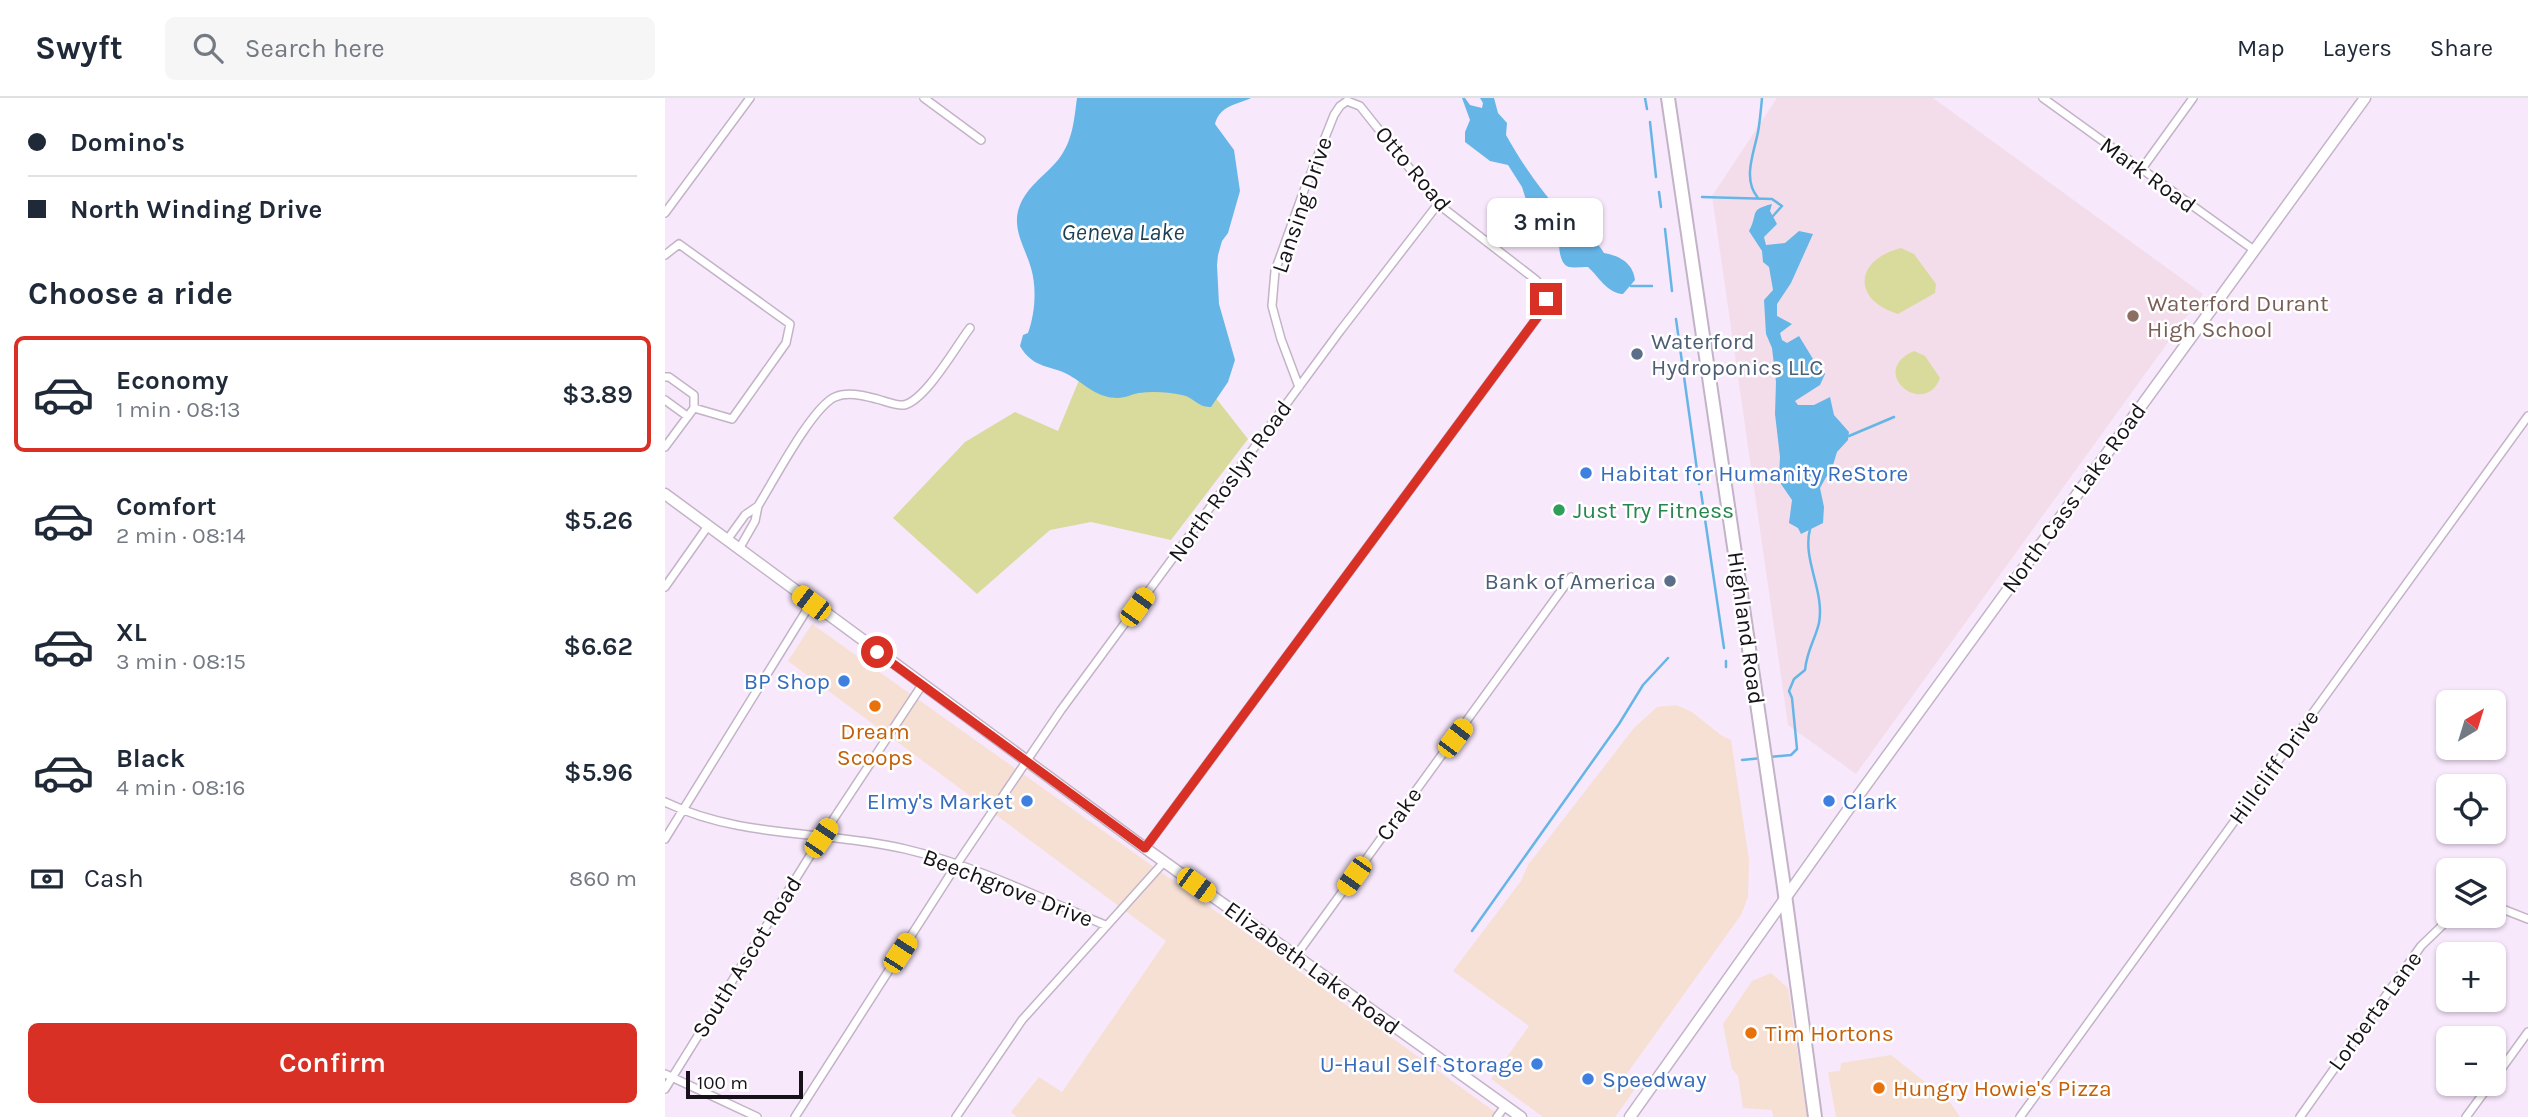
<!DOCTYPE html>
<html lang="en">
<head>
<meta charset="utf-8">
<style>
  :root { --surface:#fff; --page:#f6f6f7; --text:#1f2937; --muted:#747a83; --line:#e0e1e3; --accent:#d93025 }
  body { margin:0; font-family:Karla,sans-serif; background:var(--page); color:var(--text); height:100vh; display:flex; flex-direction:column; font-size:26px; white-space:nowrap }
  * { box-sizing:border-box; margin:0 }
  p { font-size:23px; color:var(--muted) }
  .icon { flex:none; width:38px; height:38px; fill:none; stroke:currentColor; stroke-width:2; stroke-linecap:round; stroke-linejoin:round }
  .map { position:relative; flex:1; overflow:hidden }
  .sheet { display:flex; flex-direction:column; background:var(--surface); width:665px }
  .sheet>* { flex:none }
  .top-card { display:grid; align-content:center; height:154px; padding:0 28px; background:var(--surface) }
  .needle { width:46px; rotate:38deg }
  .buttons { position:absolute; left:1771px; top:592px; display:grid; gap:14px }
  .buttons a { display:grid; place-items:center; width:70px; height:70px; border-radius:10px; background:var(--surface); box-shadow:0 2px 5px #0004; font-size:35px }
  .scale { position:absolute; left:21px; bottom:18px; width:117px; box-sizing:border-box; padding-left:7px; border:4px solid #171219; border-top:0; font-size:19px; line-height:24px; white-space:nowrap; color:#171219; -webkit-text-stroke:5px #fff; paint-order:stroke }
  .end { position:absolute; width:32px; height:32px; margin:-16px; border:9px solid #d93025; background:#fff; box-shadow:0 0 0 4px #fff }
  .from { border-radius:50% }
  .bubble { position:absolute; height:49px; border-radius:10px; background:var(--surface); box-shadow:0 2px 5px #0004; font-size:23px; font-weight:600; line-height:49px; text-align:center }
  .car { position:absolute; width:21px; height:42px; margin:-21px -10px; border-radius:9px; box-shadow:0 0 5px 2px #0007; background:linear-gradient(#f5c518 24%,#345 0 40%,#f5c518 0 76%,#345 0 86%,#f5c518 0) }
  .top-card b { display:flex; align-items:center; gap:24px; height:66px; font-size:26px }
  .top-card b+b { border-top:2px solid var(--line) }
  .top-card i { width:18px; height:18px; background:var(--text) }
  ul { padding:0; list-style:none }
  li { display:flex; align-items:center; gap:21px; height:116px; margin:0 14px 10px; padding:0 14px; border:4px solid transparent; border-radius:10px }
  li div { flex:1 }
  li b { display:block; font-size:26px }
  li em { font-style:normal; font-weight:600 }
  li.on { border-color:var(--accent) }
  li>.icon { width:63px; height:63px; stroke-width:1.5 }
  h2 { padding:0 28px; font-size:32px; line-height:84px }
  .pay { display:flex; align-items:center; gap:18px; height:77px; padding:0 28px; font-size:26px }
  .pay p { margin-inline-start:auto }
  .action { display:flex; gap:14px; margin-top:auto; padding:14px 28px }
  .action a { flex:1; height:80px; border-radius:10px; background:var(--accent); color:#fff; font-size:28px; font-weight:600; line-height:80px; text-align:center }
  header { display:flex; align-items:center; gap:42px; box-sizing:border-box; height:98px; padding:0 35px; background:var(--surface); border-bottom:2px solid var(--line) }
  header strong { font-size:33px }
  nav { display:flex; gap:38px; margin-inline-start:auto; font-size:24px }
  .search { width:490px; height:63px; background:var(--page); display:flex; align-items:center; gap:18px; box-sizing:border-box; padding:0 24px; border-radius:10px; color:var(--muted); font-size:26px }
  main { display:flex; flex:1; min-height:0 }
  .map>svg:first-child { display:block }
  .commercial { fill:#f6dfd3 }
  .education { fill:#f3ddea }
  .green { fill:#d8db9c }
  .water { fill:#66b5e7 }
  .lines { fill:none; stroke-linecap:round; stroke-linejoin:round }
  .stream { stroke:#66b5e7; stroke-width:2.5 }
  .street-casing { stroke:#c3b3c7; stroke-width:10 }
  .secondary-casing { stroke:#c3b3c7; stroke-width:13 }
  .highway-casing { stroke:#c3b3c7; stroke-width:16 }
  .street { stroke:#fff; stroke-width:7 }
  .secondary { stroke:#fff; stroke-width:10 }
  .highway { stroke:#fff; stroke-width:12 }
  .route { stroke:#d93025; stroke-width:9 }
  .education-dot { fill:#8d6e63; stroke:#fff; stroke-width:2.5 }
  .service-dot { fill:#5c6f8a; stroke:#fff; stroke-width:2.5 }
  .shop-dot { fill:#3f7fe0; stroke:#fff; stroke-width:2.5 }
  .leisure-dot { fill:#2e9e5b; stroke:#fff; stroke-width:2.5 }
  .food-dot { fill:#e8710a; stroke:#fff; stroke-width:2.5 }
  .labels { text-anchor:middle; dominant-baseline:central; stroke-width:5; stroke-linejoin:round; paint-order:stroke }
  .street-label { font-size:23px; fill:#171219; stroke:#fff }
  .education-label { font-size:23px; fill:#785e54; stroke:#fff; text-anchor:start }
  .service-label { font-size:23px; fill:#4e5e75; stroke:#fff; text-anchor:start }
  .shop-label { font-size:23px; fill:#366cbe; stroke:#fff; text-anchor:start }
  .leisure-label { font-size:23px; fill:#27864d; stroke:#fff; text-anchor:start }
  .food-label { font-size:23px; fill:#c56008; stroke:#fff; text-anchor:start }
  .water-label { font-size:24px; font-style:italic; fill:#1d3f55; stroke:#fff }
</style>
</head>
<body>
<header>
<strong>Swyft</strong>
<div class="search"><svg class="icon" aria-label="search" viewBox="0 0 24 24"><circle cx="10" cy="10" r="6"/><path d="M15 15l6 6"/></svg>Search here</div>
<nav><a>Map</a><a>Layers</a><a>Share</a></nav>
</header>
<main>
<section class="sheet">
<div class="top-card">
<b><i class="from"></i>Domino's</b>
<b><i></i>North Winding Drive</b>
</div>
<h2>Choose a ride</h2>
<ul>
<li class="on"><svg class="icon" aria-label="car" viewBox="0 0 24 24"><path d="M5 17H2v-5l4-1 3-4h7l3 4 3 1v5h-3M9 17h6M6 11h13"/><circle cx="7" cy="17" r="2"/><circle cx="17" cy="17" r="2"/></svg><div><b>Economy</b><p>1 min · 08:13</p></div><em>$3.89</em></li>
<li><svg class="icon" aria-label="car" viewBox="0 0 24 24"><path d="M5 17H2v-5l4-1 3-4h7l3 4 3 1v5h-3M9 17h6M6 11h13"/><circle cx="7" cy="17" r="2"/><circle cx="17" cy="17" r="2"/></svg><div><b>Comfort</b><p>2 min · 08:14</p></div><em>$5.26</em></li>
<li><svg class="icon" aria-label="car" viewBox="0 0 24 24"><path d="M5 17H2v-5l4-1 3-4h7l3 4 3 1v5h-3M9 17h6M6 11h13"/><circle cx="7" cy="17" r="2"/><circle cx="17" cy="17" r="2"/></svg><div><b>XL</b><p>3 min · 08:15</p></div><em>$6.62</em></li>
<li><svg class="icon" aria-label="car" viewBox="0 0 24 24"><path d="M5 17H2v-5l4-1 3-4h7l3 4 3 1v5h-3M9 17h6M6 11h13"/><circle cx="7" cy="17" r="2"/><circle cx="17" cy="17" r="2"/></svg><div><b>Black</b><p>4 min · 08:16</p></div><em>$5.96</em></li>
</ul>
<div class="pay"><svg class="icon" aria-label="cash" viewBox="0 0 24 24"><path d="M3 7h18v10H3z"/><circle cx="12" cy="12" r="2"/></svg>Cash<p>860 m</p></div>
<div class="action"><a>Confirm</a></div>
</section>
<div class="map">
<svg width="1863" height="1019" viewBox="0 0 1863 1019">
  <rect width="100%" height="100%" fill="#f8e8fc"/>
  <!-- commercial -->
  <path class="commercial" d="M147 526 531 799 837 1019H352L346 1014 374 979 397 994 501 843 123 563Z
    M1011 607 1027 614 1057 638 1066 642 1084 762 1083 799 1076 817 958 981 970 991 950 1019H878L826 981 864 928 788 873 856 783 863 767 969 630 992 609Z
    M1106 875 1123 890 1142 1019H1108L1107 1012 1078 1010 1073 978 1067 971 1058 926 1087 883Z
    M1226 957 1284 1003 1295 1019H1171L1163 974 1175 973 1176 965Z"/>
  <!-- education -->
  <path class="education" d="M1112 0H1268L1538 196 1191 676 1123 627 1047 98Z"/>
  <!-- green -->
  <path class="green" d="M1236 150 1249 156 1271 186 1270 195 1233 216C1187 202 1189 162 1236 150Z
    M1249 253 1260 258 1275 280C1260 321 1201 274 1249 253Z
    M525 267 583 341 506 442 426 424 385 432 312 496 228 420 300 344 350 314 393 333 419 270Z"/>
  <!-- water -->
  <path class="water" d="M412 0H586C572 7 555 7 550 26L569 52 575 93 563 135 557 143 553 157 552 167 554 206 570 262 563 284 546 309C533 310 529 299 517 297 503 294 488 293 474 295 467 296 460 300 453 300 432 300 421 287 404 277 386 267 368 271 355 248L358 237 363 235C370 216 372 190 366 170 361 152 348 133 353 113 360 89 379 79 393 62 408 43 409 22 412 0Z
    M797 0H800L805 7 817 10 818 5 815 0H829L833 15 842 25 841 37C858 68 879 96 902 122 914 134 931 140 939 155 955 158 968 165 970 182L958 196C942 195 934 179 923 169 917 169 909 170 904 169 894 166 894 148 894 141L886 135 872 114 863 108 857 89 843 67 825 63 800 44V34L805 22Z
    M1107 106 1105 113 1112 126 1099 139 1101 147 1120 145 1134 133 1148 136 1126 185 1112 206V218L1127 226 1115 235 1117 242 1122 245 1134 238 1148 261 1160 276 1155 287 1130 303 1133 307H1149L1165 299 1169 317 1184 334 1183 342 1172 354 1168 367 1155 390 1159 409 1158 425 1136 436 1133 430 1124 425 1127 402 1116 386 1114 378 1115 359 1110 316 1111 284 1107 250 1101 236 1099 202 1108 192 1104 169 1098 164 1097 153 1084 133C1094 115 1083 112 1107 106Z"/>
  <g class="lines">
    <!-- stream -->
    <path class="stream" d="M980 0 982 11
      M985 24 991 79
      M994 94 996 109
      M1037 99 1107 101 1117 108 1108 118
      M1093 100C1077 81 1089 55 1093 34 1095 23 1096 11 1097 0
      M1000 131 1007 193
      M966 188H987
      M1011 221 1032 372
      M1184 338 1229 319
      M1034 381V386
      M1036 394 1059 550
      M1061 563V569
      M1104 659 1126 657 1132 651 1127 600 1124 593 1129 581 1140 572C1142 552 1150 542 1154 525 1160 493 1137 462 1145 431
      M1077 662 1097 660
      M807 833 954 626 978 587 1003 560"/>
    <defs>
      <path id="street" d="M259 0 316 42
        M1378 0 1589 152
        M1476 72 1528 0
        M0 115 85 0
        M0 157 14 146 125 226 121 245 67 321 29 310V297L4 279H0
        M0 302 22 318
        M0 349 29 310
        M62 442 80 417 93 408
        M74 451 90 423 93 408C108 384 147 309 170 299 183 293 200 298 212 301 220 303 231 308 239 307 261 302 291 248 305 230
        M0 489 43 428
        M0 704C76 741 160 732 240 751 309 767 375 800 440 827
        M0 741 146 505
        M480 750 877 213C882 199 881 192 871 182L773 106 695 8 682 3 675 8 669 17 638 95 610 173 607 208 616 241 634 289
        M1829 811 1840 812 1863 821
        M630 859 906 479
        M0 976 92 1019
        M1829 981 1863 934
        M0 991 156 740 257 587
        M130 1019 292 766 396 612 675 233 773 106
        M291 1019 357 922 499 764
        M832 1019 840 1008
        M1355 1019 1863 318
        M1635 1019 1756 848 1784 821 1794 817
        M1801 1019 1826 985"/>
      <path id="secondary" d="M0 396 480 750 856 1019
        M965 1019 1185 709 1700 0"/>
      <path id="highway" d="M1003 0 1118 782 1150 1019"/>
    </defs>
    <!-- street casing -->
    <use href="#street" class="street-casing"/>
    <!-- secondary casing -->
    <use href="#secondary" class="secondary-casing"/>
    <!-- highway casing -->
    <use href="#highway" class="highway-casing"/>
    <!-- street -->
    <use href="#street" class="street"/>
    <!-- secondary -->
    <use href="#secondary" class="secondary"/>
    <!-- highway -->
    <use href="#highway" class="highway"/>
  </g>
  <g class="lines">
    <!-- route -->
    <path class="route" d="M212 554 480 750 877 213 881 201"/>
  </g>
  <!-- markers -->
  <circle class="education-dot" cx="1468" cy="218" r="7"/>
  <g class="service-dot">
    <circle cx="972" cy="256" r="7"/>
    <circle cx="1005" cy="483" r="7"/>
  </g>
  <g class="shop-dot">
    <circle cx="921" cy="375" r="7"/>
    <circle cx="179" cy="583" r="7"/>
    <circle cx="362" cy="703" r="7"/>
    <circle cx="1164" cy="703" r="7"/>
    <circle cx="872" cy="966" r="7"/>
    <circle cx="923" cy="981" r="7"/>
  </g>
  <circle class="leisure-dot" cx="894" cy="412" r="7"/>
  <g class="food-dot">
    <circle cx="210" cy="608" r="7"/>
    <circle cx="1086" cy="935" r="7"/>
    <circle cx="1214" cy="990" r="7"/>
  </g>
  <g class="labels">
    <!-- street labels -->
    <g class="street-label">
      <text transform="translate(748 71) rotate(50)">Otto Road</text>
      <text transform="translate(1483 77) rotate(36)">Mark Road</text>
      <text transform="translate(637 107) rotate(-71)">Lansing Drive</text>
      <text transform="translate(565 383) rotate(-54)">North Roslyn Road</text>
      <text transform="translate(1409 400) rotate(-54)">North Cass Lake Road</text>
      <text transform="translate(1081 530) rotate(82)">Highland Road</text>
      <text transform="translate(1609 669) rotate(-54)">Hillcliff Drive</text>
      <text transform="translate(734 716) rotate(-54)">Crake</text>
      <text transform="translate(343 790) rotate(21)">Beechgrove Drive</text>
      <text transform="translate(82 859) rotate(-58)">South Ascot Road</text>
      <text transform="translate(647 870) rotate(36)">Elizabeth Lake Road</text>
      <text transform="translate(1710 913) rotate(-54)">Lorberta Lane</text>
    </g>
    <!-- education labels -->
    <g class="education-label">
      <text x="1482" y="205">Waterford Durant<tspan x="1482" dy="26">High School</tspan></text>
    </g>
    <!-- service labels -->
    <g class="service-label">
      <text x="986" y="243">Waterford<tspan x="986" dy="26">Hydroponics LLC</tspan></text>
      <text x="991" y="483" text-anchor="end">Bank of America</text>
    </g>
    <!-- shop labels -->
    <g class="shop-label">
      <text x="935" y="375">Habitat for Humanity ReStore</text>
      <text x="165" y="583" text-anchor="end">BP Shop</text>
      <text x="348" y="703" text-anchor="end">Elmy's Market</text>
      <text x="1178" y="703">Clark</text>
      <text x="858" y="966" text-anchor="end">U-Haul Self Storage</text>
      <text x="937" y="981">Speedway</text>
    </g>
    <!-- leisure labels -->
    <g class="leisure-label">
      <text x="908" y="412">Just Try Fitness</text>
    </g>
    <!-- food labels -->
    <g class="food-label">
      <text x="210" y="633" text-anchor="middle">Dream<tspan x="210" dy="26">Scoops</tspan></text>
      <text x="1100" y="935">Tim Hortons</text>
      <text x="1228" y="990">Hungry Howie's Pizza</text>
    </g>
    <!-- water labels -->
    <g class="water-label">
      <text x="458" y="134">Geneva Lake</text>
    </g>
  </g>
</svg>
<div class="buttons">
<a><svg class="needle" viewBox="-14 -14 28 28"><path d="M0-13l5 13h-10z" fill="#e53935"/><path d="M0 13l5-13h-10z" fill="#747a83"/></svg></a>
<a><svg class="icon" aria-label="locate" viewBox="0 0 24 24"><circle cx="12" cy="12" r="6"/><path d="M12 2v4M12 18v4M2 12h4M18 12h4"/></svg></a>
<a><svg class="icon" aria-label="layers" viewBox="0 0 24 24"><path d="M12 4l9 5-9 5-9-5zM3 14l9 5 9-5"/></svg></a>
<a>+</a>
<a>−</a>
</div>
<div class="scale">100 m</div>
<i class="end from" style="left:212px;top:554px"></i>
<i class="end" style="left:881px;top:201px"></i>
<div class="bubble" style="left:822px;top:100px;width:116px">3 min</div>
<i class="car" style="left:146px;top:505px;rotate:307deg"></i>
<i class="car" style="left:472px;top:509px;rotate:36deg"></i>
<i class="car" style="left:790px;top:640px;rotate:37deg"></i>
<i class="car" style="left:156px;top:740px;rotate:34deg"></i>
<i class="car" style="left:689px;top:778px;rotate:215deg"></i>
<i class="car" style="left:531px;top:787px;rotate:126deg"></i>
<i class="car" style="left:235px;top:855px;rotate:33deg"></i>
</div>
</main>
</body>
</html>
